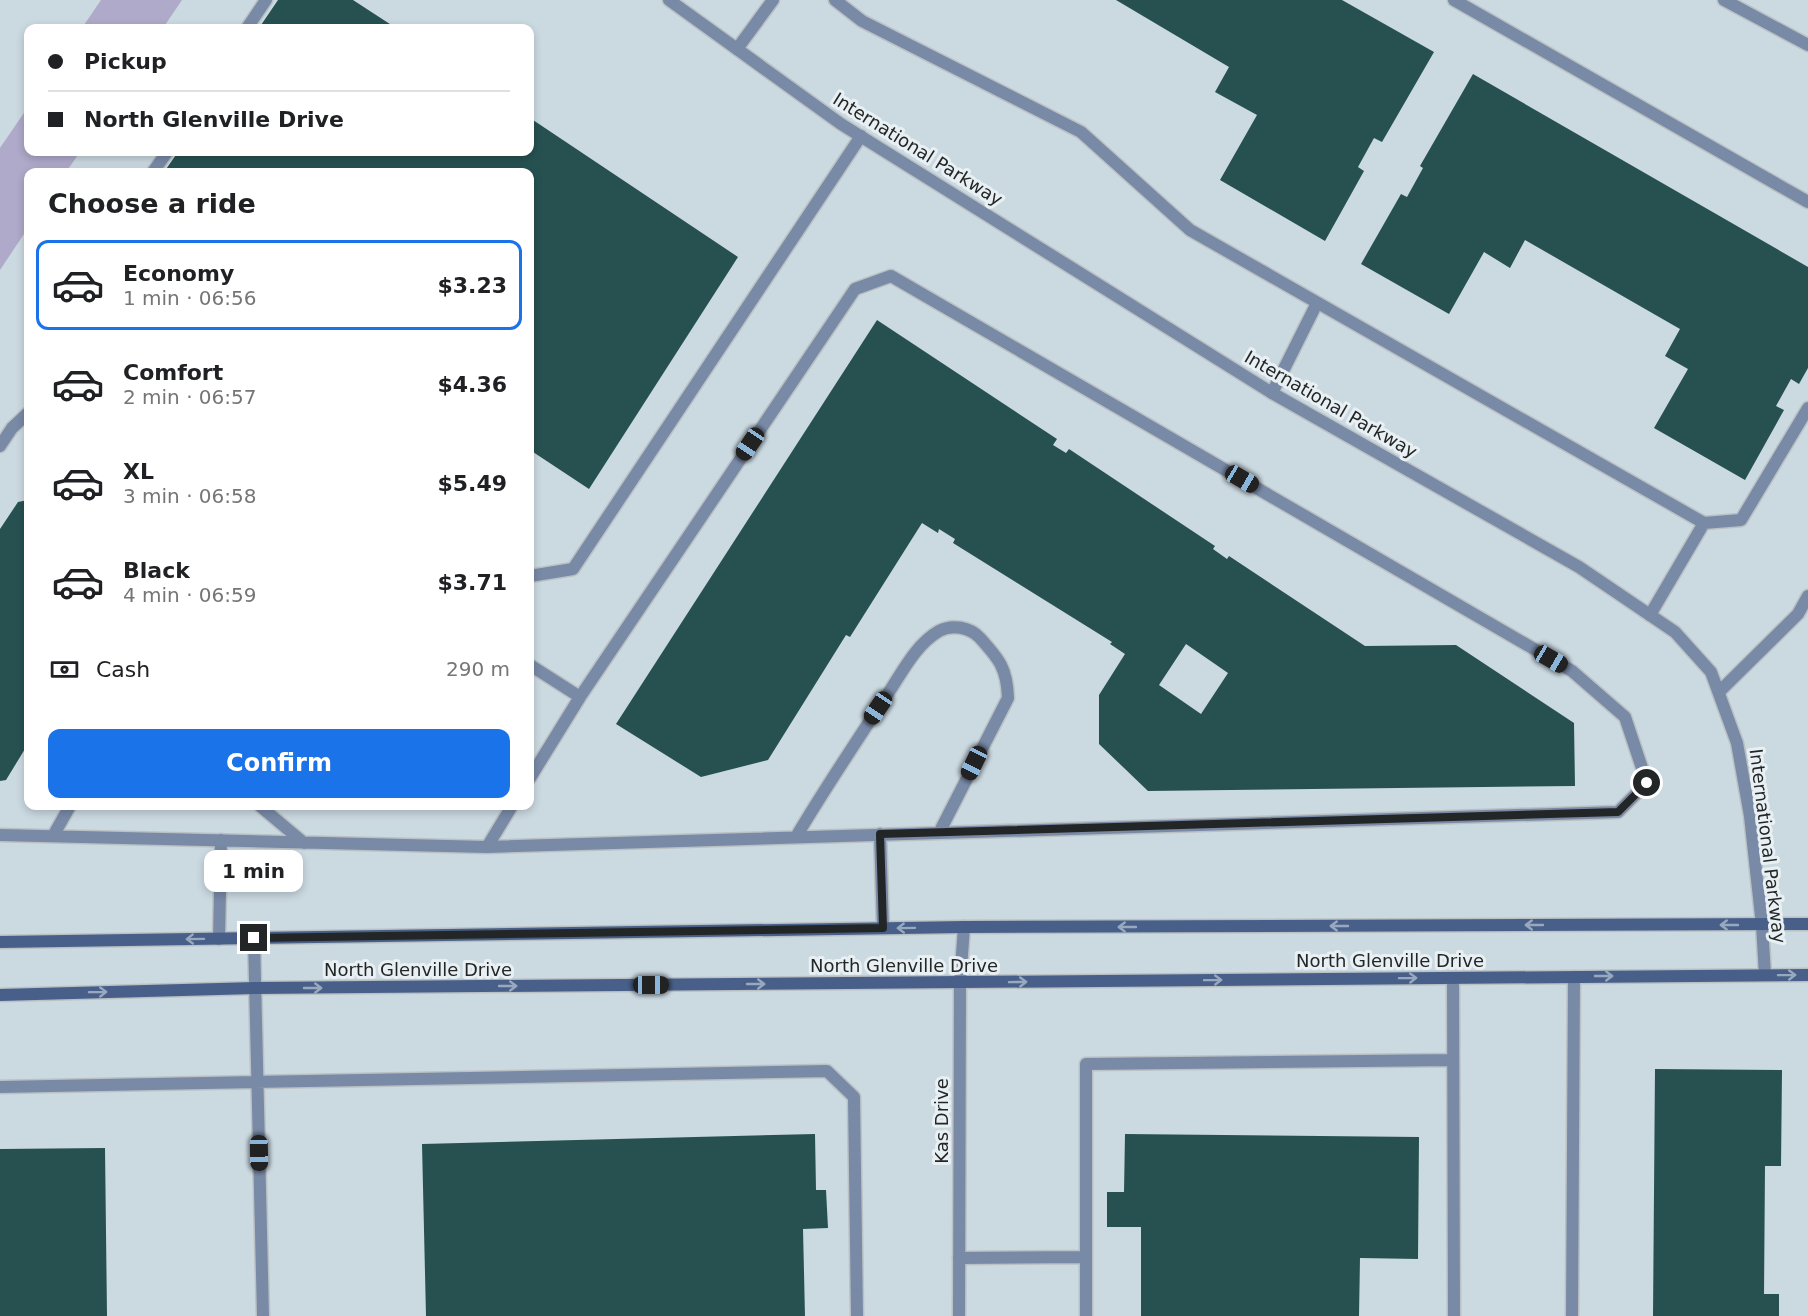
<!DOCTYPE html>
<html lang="en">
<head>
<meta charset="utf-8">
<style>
  :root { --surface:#fff; --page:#f2f2f2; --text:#202124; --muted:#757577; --line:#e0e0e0; --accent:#1a73e8 }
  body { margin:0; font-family:"DejaVu Sans",sans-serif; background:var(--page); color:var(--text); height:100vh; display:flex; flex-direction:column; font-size:22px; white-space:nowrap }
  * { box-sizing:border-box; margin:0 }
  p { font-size:20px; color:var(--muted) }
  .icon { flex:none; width:33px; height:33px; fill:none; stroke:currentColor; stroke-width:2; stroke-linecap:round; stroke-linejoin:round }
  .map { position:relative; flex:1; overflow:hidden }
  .panel { position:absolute; left:24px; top:168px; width:510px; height:642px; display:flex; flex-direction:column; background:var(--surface); border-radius:12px; box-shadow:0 3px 9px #0003 }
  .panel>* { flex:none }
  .banner { position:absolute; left:24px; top:24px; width:510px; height:132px; border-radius:12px; box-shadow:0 3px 9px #0003; display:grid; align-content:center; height:132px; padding:0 24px; background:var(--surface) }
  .end { position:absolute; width:27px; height:27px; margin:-14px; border:8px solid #232627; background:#fff; box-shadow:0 0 0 3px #fff }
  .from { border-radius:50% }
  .bubble { position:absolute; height:42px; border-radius:12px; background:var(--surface); box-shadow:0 3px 9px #0003; font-size:20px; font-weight:800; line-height:42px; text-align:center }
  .car { position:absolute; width:18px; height:36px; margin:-18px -9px; border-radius:8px; box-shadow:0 0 4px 2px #0007; background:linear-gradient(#222 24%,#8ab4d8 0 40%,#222 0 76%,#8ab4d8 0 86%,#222 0) }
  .banner b { display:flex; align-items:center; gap:21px; height:57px; font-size:22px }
  .banner b+b { border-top:2px solid var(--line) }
  .banner i { width:15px; height:15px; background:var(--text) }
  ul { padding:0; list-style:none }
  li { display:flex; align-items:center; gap:18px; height:90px; margin:0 12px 9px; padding:0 12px; border:3px solid transparent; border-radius:12px }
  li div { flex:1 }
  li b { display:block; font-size:22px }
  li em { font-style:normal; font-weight:800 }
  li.active { border-color:var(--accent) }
  li>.icon { width:54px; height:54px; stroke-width:1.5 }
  h2 { padding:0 24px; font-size:27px; line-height:72px }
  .pay { display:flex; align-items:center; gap:15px; height:66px; padding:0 24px; font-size:22px }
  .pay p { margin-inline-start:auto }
  .action { display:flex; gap:12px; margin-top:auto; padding:12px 24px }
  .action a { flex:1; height:69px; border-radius:12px; background:var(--accent); color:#fff; font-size:24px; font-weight:800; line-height:69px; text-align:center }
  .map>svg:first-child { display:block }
  .built { fill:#cbd9e1; fill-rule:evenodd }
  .water { fill:#afa9ca }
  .building { fill:#275151; fill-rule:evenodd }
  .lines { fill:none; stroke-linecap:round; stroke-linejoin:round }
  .lane-casing { stroke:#bac1c4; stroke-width:15 }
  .street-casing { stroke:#bac1c4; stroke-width:15 }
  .secondary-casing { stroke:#bac1c4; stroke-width:15 }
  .lane { stroke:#798aa7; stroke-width:12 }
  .street { stroke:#798aa7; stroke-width:12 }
  .secondary { stroke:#486089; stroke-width:12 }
  .oneway { stroke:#98a8be }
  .route { stroke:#232627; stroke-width:8 }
  .labels { text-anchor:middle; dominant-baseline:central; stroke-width:6; stroke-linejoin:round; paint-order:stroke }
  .street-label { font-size:18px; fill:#232627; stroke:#e9f0f4 }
</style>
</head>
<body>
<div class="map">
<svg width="1808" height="1316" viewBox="0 0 1808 1316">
  <rect width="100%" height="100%" fill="#dbe3e6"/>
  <!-- built -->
  <path class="built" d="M0 0H1808V1316H0ZM28 28H530V152H28ZM28 172H530V806H28Z"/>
  <!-- water -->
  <path class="water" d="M101 0H182L163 28H82Z
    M28 107V152H80L66 172H28V228L0 270V148Z"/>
  <!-- building -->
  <path class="building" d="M278 0H353L396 28H259Z
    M1116 0H1342L1434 52 1382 142 1374 138 1358 167 1364 171 1325 241 1220 180 1257 115 1215 92 1229 67Z
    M1473 74 1808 267V368L1799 384 1791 379 1776 406 1784 410 1745 480 1654 428 1688 369 1665 356 1680 329 1525 240 1510 268 1484 252 1449 314 1361 264 1401 194 1407 197 1423 168 1420 166Z
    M530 118 738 257 589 489 530 450V172H164L178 152H530Z
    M877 320 1057 439 1053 445 1066 453 1069 449 1215 546 1213 549 1227 559 1229 556 1365 646 1456 645 1574 723 1575 786 1148 791 1099 744V695L1125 654 1110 644 1112 642 953 543 955 539 939 529 938 533 922 523 850 637 846 635 768 760 701 777 616 724ZM1186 644 1228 673 1201 714 1159 685Z
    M28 500V744L6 780 0 781V529L18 502Z
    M1655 1069 1782 1070 1781 1166H1765L1764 1294H1779V1316H1653Z
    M815 1134 816 1190H826L828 1228 803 1229 805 1316H426L422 1144Z
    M1125 1134 1419 1137 1418 1259 1360 1258 1359 1316H1141V1227H1107V1192H1124Z
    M105 1148 107 1316H0V1149Z"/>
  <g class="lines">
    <defs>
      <path id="lane" d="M835 0 862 21 1081 132 1190 230 1704 523 1741 520 1808 408
        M1454 0 1808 202
        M1724 0 1808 45
        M247 28 266 0
        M737 49 773 0
        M153 172 167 152
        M1272 393 1317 303
        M0 446 12 428 28 413
        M530 576 573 569 861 136
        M1650 615 1704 523
        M1719 692 1798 614 1808 596
        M530 778 580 697
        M260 806 304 843
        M880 834 883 928
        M0 835 487 847 1618 812 1647 783 1625 717 1572 671 891 276 855 289 580 697 530 665
        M53 836 70 806
        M796 837C825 788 856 742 887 695 902 673 915 645 939 631 952 624 970 627 980 638 999 659 1007 668 1008 698L939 833
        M487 847 512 806
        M254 938 263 1316
        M219 939 221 840
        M1453 978 1454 1316
        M0 1087 827 1071 854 1097 857 1316
        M959 1258 1086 1257
        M1086 1316V1064L1453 1060
        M1572 1316 1574 977"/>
      <path id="street" d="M669 0 841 124 1272 393 1579 567 1675 632 1711 672 1737 743 1750 816 1762 925 1765 975
        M959 1316 960 982 964 927"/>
      <path id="secondary" d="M0 942 964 927 1808 924
        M0 995 255 988 1808 975"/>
    </defs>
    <!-- lane casing -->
    <use href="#lane" class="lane-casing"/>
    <!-- street casing -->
    <use href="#street" class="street-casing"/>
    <!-- secondary casing -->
    <use href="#secondary" class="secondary-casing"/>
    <!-- lane -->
    <use href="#lane" class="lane"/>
    <!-- street -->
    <use href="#street" class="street"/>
    <!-- secondary -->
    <use href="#secondary" class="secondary"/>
  </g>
  <!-- one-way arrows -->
  <defs><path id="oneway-shaft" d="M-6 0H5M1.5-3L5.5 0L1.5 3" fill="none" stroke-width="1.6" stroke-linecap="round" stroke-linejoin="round" transform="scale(1.5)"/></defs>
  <g class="oneway">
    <use href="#oneway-shaft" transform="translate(1534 925) rotate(180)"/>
    <use href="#oneway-shaft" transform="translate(1729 925) rotate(180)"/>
    <use href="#oneway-shaft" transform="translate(1339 926) rotate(180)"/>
    <use href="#oneway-shaft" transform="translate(1127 927) rotate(180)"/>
    <use href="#oneway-shaft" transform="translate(906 928) rotate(179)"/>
    <use href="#oneway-shaft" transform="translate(195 939) rotate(179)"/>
    <use href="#oneway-shaft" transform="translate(1787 975) rotate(-1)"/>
    <use href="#oneway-shaft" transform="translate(1604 976)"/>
    <use href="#oneway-shaft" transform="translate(1408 978) rotate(-1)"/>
    <use href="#oneway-shaft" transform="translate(1213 980) rotate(-1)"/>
    <use href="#oneway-shaft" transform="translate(1018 982) rotate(-1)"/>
    <use href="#oneway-shaft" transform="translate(756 984)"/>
    <use href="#oneway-shaft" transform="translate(508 986)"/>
    <use href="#oneway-shaft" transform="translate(313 988)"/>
    <use href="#oneway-shaft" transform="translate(98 992) rotate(-1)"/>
  </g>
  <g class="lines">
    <!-- route -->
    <path class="route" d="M254 938 883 928 880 834 1618 812 1647 783"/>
  </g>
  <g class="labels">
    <!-- street labels -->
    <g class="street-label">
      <text transform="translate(918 149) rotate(32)">International Parkway</text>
      <text transform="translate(1331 404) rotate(30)">International Parkway</text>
      <text transform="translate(1768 846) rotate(83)">International Parkway</text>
      <text x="1390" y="960">North Glenville Drive</text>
      <text x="904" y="965">North Glenville Drive</text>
      <text x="418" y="969">North Glenville Drive</text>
      <text transform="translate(941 1121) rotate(-90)">Kas Drive</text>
    </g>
  </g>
</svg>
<i class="end from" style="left:1647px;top:783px"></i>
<i class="end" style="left:254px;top:938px"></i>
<div class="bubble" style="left:204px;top:850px;width:99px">1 min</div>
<i class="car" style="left:750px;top:444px;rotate:214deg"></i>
<i class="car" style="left:1242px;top:479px;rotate:120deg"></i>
<i class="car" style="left:1551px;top:659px;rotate:120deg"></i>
<i class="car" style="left:878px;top:708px;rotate:214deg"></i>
<i class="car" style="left:974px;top:763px;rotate:206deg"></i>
<i class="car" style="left:651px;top:985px;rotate:90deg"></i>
<i class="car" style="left:259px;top:1153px;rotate:179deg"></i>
<div class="banner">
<b><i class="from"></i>Pickup</b>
<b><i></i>North Glenville Drive</b>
</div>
<section class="panel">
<h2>Choose a ride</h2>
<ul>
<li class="active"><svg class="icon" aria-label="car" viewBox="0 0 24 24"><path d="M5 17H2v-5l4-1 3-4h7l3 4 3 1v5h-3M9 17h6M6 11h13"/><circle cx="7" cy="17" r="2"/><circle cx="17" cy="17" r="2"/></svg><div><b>Economy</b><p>1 min · 06:56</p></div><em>$3.23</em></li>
<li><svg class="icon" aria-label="car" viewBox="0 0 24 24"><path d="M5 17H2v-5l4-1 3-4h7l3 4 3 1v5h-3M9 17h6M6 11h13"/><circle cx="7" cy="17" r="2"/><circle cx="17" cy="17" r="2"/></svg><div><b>Comfort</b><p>2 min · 06:57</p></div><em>$4.36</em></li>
<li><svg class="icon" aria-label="car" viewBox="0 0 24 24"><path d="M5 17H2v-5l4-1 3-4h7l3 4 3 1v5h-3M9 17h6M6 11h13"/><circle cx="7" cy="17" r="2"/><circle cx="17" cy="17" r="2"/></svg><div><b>XL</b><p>3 min · 06:58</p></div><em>$5.49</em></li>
<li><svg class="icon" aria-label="car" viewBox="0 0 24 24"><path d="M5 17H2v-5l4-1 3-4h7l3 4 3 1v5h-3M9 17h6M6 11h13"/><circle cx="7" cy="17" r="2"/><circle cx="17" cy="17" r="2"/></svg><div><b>Black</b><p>4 min · 06:59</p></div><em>$3.71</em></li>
</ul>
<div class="pay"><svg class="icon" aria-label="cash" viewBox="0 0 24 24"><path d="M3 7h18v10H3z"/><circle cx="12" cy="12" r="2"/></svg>Cash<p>290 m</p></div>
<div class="action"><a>Confirm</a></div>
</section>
</div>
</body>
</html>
